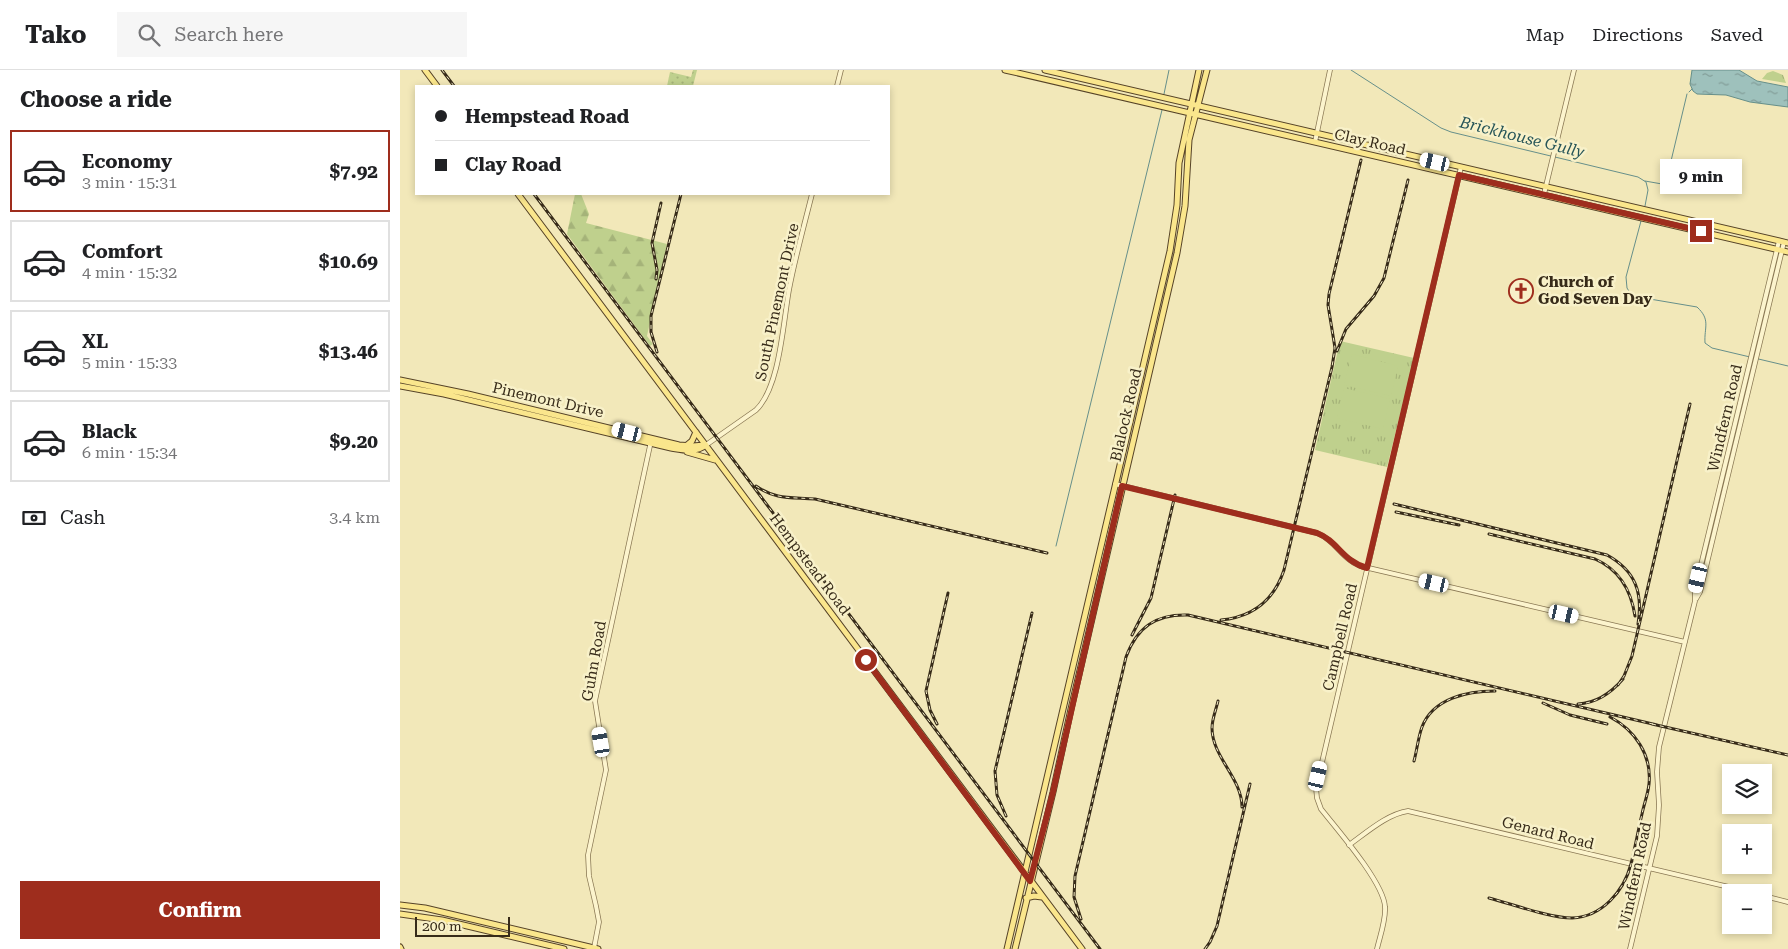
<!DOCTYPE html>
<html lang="en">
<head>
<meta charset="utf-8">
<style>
  :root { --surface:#fff; --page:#f6f6f6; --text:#202124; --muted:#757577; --line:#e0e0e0; --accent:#9e2d1d }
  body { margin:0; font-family:"Roboto Serif",serif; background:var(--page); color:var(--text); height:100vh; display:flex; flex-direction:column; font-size:19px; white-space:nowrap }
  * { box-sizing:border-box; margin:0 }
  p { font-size:16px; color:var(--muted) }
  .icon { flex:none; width:28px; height:28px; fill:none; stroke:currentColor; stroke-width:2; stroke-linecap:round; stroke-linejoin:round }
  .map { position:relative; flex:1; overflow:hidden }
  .details { display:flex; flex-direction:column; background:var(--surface); width:400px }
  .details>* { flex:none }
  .hud { position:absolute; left:15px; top:15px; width:475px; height:110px; border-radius:0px; box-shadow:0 2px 8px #0003; display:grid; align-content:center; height:110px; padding:0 20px; background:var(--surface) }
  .tools { position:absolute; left:1322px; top:694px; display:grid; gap:10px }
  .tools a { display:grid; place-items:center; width:50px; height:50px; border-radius:0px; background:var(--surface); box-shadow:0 2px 8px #0003; font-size:25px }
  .scale { position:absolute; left:15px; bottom:12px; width:95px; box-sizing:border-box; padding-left:5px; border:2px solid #372b19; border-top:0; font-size:14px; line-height:18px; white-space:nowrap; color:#372b19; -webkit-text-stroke:4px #f8f1c9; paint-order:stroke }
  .end { position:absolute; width:22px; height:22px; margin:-11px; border:6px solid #9e2d1d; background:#fff; box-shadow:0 0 0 2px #fff }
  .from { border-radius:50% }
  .bubble { position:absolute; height:35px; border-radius:0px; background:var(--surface); box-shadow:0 2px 8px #0003; font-size:16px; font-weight:700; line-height:35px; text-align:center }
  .car { position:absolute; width:15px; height:30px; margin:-15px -8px; border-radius:6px; box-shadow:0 0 4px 1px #0007; background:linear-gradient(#fff 24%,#345 0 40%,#fff 0 76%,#345 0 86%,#fff 0) }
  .hud b { display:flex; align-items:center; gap:18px; height:48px; font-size:19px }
  .hud b+b { border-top:1px solid var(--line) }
  .hud i { width:12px; height:12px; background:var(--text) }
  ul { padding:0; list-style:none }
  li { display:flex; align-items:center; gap:15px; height:82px; margin:0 10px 8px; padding:0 10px; border:2px solid var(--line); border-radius:0px }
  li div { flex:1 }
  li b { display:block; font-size:19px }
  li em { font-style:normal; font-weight:700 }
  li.selected { border-color:var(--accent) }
  li>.icon { width:45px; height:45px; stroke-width:1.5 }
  h2 { padding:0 20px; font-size:22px; line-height:60px }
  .pay { display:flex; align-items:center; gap:12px; height:55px; padding:0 20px; font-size:19px }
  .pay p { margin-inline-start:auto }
  .button { display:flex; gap:10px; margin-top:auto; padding:10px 20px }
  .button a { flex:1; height:58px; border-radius:0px; background:var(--accent); color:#fff; font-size:20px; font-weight:700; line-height:58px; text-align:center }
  header { display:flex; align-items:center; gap:30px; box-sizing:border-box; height:70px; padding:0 25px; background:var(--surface); border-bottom:1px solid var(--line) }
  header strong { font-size:24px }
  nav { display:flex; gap:28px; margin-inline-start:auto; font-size:18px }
  .search { width:350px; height:45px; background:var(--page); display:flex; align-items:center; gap:12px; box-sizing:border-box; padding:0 18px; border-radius:0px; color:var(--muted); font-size:19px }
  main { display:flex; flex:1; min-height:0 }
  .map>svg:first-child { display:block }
  .grass { fill:url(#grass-dots) }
  .forest { fill:url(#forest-firs) }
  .park { fill:url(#park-tufts) }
  .garden { fill:#bfd08d }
  .water { fill:url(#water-ripples); stroke:#668f8a }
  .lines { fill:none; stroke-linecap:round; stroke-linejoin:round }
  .stream { stroke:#668f8a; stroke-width:1 }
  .minor-casing { stroke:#897753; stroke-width:5.5 }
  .major-casing { stroke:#564328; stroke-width:7 }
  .minor { stroke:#fcf4cd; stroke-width:4 }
  .major { stroke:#fae68c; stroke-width:5 }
  .rail-casing { stroke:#372b19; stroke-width:3 }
  .rail { stroke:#f8f1c9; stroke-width:1; stroke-dasharray:4; stroke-linecap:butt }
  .route { stroke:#9e2d1d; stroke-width:6 }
  .labels { text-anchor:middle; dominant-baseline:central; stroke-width:5; stroke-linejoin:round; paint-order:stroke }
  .street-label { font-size:15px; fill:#372b19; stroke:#f8f1c9 }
  .poi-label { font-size:15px; font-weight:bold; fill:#372b19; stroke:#f8f1c9; text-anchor:start }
  .water-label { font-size:16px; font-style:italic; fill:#275558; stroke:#f8f1c9 }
</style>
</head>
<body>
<header>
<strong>Tako</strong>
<div class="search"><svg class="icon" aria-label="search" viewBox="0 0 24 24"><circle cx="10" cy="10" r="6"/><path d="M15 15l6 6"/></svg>Search here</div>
<nav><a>Map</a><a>Directions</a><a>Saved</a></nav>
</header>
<main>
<section class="details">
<h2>Choose a ride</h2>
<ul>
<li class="selected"><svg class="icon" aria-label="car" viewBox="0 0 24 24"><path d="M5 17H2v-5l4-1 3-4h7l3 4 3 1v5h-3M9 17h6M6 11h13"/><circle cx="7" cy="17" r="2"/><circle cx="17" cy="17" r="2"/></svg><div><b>Economy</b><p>3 min · 15:31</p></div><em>$7.92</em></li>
<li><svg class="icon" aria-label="car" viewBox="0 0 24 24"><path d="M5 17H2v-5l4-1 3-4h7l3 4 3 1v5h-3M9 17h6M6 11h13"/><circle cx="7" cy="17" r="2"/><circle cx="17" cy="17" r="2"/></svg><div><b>Comfort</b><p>4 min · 15:32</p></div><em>$10.69</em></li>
<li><svg class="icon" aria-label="car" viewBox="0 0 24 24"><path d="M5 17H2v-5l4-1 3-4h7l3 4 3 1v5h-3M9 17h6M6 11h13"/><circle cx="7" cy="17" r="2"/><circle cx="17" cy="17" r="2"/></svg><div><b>XL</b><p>5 min · 15:33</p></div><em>$13.46</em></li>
<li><svg class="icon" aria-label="car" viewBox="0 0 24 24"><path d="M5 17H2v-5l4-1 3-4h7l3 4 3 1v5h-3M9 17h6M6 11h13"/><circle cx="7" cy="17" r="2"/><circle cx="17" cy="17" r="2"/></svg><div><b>Black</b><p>6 min · 15:34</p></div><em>$9.20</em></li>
</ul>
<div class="pay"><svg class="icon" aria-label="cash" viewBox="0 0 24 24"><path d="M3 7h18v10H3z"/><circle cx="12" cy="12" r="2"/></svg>Cash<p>3.4 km</p></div>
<div class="button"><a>Confirm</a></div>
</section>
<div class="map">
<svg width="1388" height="879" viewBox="0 0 1388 879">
  <defs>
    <pattern id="grass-dots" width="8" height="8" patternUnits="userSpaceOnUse" patternTransform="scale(1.25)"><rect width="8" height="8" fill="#bfd08d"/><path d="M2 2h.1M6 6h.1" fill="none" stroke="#a5b379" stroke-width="1.8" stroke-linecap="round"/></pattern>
    <pattern id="forest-firs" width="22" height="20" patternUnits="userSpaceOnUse" patternTransform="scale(1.25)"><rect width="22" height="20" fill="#bfd08d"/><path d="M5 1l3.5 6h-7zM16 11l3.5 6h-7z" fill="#a5b379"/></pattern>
    <pattern id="park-tufts" width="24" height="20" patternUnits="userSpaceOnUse" patternTransform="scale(1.25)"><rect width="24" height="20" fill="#bfd08d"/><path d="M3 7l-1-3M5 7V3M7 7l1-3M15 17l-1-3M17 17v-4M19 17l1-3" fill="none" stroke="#a5b379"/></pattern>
    <pattern id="water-ripples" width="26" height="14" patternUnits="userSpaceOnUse" patternTransform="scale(1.25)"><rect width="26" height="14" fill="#9ec1bc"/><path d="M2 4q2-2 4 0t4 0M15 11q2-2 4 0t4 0" fill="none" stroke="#829d98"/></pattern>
  </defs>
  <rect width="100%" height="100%" fill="#f2e8b9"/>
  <!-- grass -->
  <path class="grass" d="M293 0H297L293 16H267L270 2 291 7Z"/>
  <!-- forest -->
  <path class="forest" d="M175 124H181L189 144 186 153 267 174 247 266 253 274 250 276 167 164Z"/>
  <!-- park -->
  <path class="park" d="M1373 1 1383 5 1386 13 1362 9 1367 3Z
    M940 271 1014 288 987 397 915 380Z"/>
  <!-- garden -->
  <path class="garden" d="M952 284 998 296 991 326 944 315Z
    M944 318 990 329 983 359 937 348Z"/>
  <!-- water -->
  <path class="water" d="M1292 0H1339L1357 11 1388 17V37L1350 32 1326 25 1297 24 1293 21 1290 14Z"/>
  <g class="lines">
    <!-- stream -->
    <path class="stream" d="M951 0 1041 58 1051 62 1238 107 1246 112 1248 120 1245 136
      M1289 22 1292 19
      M764 24 769 0
      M1245 111 1262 114 1266 112 1287 24
      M1241 151 1226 207 1227 218 1232 226 1297 237C1311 250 1304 257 1305 273L1312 278 1388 296
      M656 476 762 40"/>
    <defs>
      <path id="minor" d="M437 16 441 0
        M915 72 930 0
        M1144 124 1174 0
        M306 375 356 340C380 317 383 253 389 220 395 188 404 156 412 124
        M715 414 917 463C935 470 942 489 960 496L1285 572
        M1296 529 1300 522 1384 172
        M949 775C966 763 987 744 1008 741L1350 822
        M1364 826 1388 832
        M194 878 199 852 196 836 189 806 188 785 206 700 195 631 251 371
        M977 879C980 866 986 850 985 837 984 813 937 759 921 739L917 728 916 718 1061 97
        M1230 879 1257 766 1259 735 1257 702 1259 677 1295 531V520L1379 171"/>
      <path id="major" d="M25 0 37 16
        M605 0 1388 182
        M645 0 1388 173
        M118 124 682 879
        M0 310 68 324 279 375 293 376 305 375
        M0 316 44 324 271 378C283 380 296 383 306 375
        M286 376 292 371 296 362
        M287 382 315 390
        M626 828 634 826 642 827
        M0 835 25 838 198 879
        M0 844 42 850 164 879
        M0 877 1 879
        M607 879 770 181 777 135 779 93 799 0
        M615 879 653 722 671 639 777 183 785 136 789 70 807 0"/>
    </defs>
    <!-- minor casing -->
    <use href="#minor" class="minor-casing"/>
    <!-- major casing -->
    <use href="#major" class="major-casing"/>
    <!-- minor -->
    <use href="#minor" class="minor"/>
    <!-- major -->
    <use href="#major" class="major"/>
    <defs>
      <path id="rail" d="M42 0 54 16
        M134 124 700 879
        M256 209 257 200 252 173 261 133
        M937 281 946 259 974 226 984 208 1008 110
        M257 282 251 262V246L281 124
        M356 416C376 430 391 427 415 429L647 483
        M994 434 1207 485C1236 501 1243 523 1238 554
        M996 442 1059 455
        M1089 464 1195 489C1220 500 1231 520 1235 546
        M821 550C853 547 874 530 884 500L932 297 935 278 928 235 929 224 961 90
        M732 565 751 528 775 425
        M1218 615 1224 606 1232 586 1290 334
        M818 631C816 640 812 649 812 658 812 687 842 708 842 737
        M1143 633 1170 645 1207 654
        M1178 634C1197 633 1211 623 1223 609
        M537 654 530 640 526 621 548 523
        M1252 654 1388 685
        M1014 691C1017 680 1018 668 1022 657 1033 628 1068 621 1095 621
        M606 746 597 725 595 701 632 543
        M1089 828C1112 834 1150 848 1172 848 1202 847 1224 821 1231 794 1235 778 1238 761 1242 744 1244 734 1248 724 1249 714 1252 685 1235 660 1210 647
        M681 849 674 827 675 806 726 587C737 557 756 544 788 545L1257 655
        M805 879 810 872 817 856 850 714"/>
    </defs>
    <!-- rail casing -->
    <use href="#rail" class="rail-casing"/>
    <!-- rail -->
    <use href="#rail" class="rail"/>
  </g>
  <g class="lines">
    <!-- route -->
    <path class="route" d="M466 590 630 811 653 722 722 416 917 463C938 471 942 491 967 498L1059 105 1301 161"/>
  </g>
  <!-- icons -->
  <defs>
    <symbol id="church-ring" viewBox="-11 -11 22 22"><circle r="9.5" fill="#f8f1c9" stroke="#9e2d1d" stroke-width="1.5"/><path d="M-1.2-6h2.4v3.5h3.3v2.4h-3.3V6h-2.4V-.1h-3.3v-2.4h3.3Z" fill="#9e2d1d"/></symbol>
  </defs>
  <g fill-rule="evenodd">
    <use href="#church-ring" x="1107" y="207" width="28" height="28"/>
  </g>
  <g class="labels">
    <!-- street labels -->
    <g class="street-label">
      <text transform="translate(970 72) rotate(13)">Clay Road</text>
      <text transform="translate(377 232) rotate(-78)">South Pinemont Drive</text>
      <text transform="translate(148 330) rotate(13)">Pinemont Drive</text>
      <text transform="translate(726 345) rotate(-77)">Blalock Road</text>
      <text transform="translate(1325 348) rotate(-77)">Windfern Road</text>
      <text transform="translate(410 494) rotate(53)">Hempstead Road</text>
      <text transform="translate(940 567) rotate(-77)">Campbell Road</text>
      <text transform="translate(194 591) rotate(-80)">Guhn Road</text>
      <text transform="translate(1148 763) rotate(14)">Genard Road</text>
      <text transform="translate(1235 806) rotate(-78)">Windfern Road</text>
    </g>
    <!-- poi labels -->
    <g class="poi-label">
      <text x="1138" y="212">Church of<tspan x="1138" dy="17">God Seven Day</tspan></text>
    </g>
    <!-- water labels -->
    <g class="water-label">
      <text transform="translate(1122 67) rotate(14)">Brickhouse Gully</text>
    </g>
  </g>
</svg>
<div class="tools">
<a><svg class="icon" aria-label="layers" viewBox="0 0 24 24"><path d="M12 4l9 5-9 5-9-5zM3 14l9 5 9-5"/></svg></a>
<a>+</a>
<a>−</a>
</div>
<div class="scale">200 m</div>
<i class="end from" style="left:466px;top:590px"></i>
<i class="end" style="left:1301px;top:161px"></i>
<div class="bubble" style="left:1260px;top:89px;width:82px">9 min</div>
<i class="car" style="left:1035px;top:92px;rotate:283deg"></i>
<i class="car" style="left:227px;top:362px;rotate:284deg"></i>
<i class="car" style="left:1298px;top:508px;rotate:193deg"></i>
<i class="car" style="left:1034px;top:513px;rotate:283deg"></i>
<i class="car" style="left:1164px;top:544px;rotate:103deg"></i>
<i class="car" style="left:201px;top:672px;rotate:350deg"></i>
<i class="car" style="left:918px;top:706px;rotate:13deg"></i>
<div class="hud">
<b><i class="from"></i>Hempstead Road</b>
<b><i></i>Clay Road</b>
</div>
</div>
</main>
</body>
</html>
